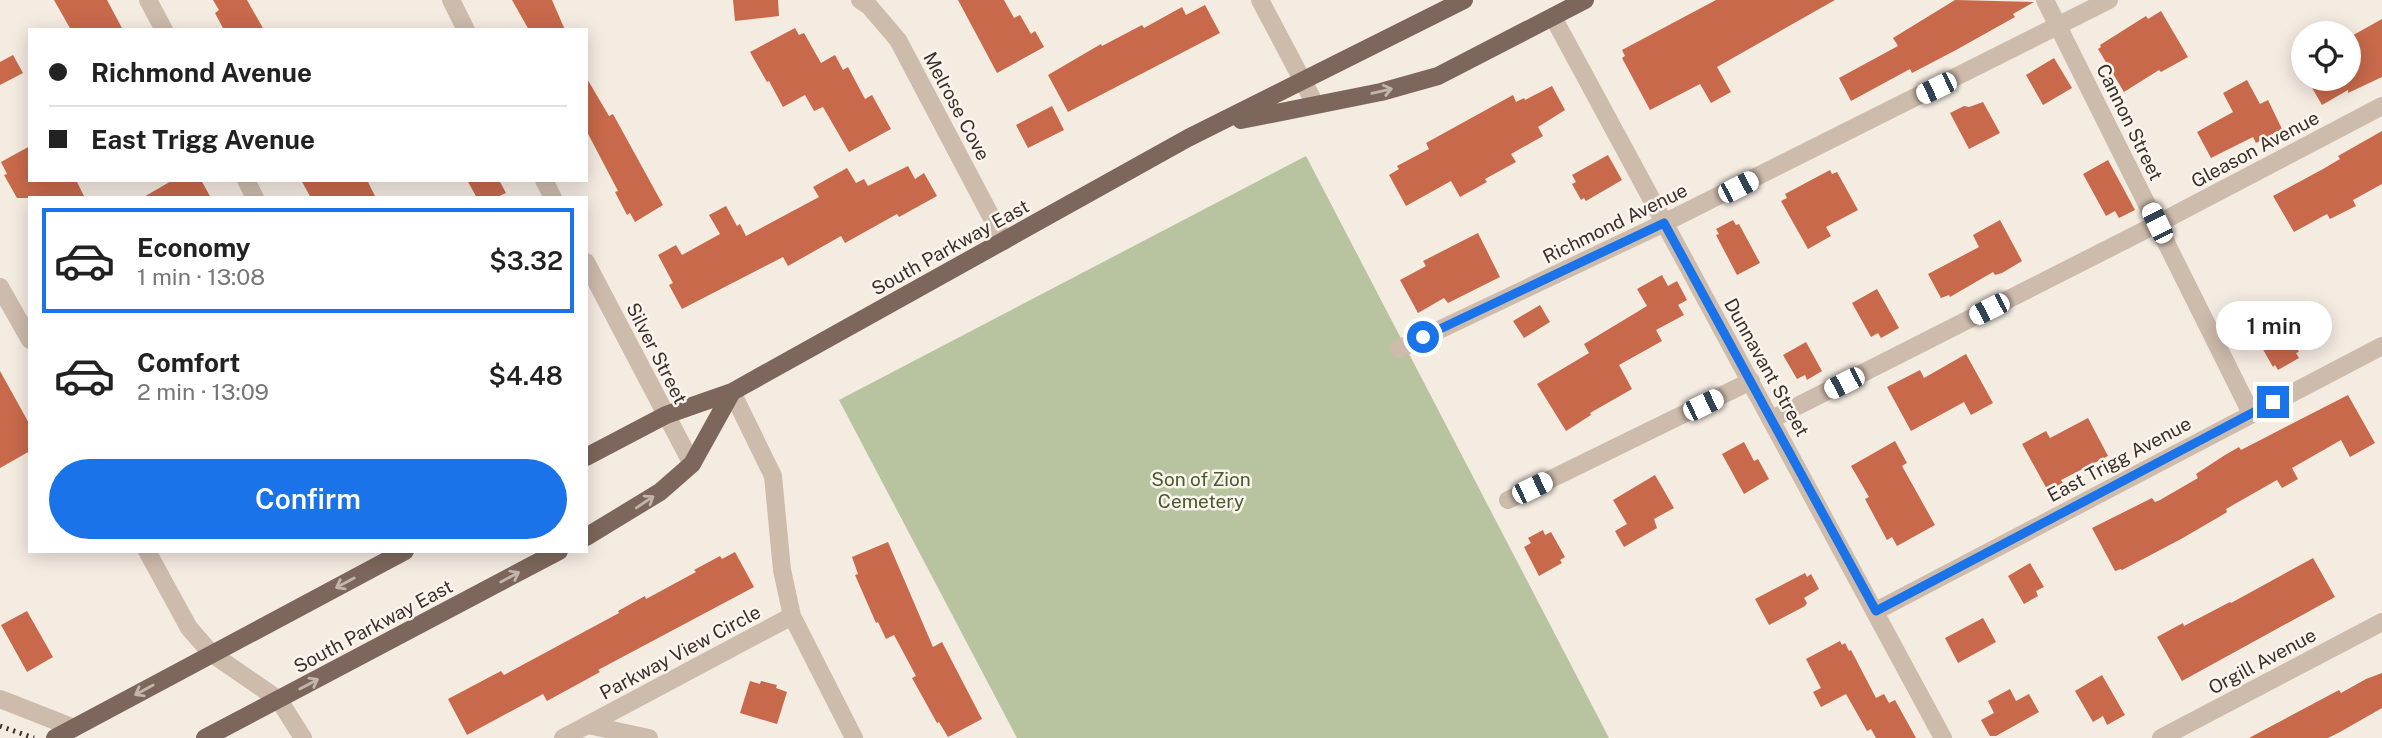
<!DOCTYPE html>
<html lang="en">
<head>
<meta charset="utf-8">
<style>
  :root { --surface:#fff; --page:#f2f2f2; --text:#222; --muted:#767676; --line:#e0e0e0; --accent:#1a73e8 }
  body { margin:0; font-family:"Public Sans",sans-serif; background:var(--page); color:var(--text); height:100vh; display:flex; flex-direction:column; font-size:26px; white-space:nowrap }
  * { box-sizing:border-box; margin:0 }
  p { font-size:23px; color:var(--muted) }
  .icon { flex:none; width:38px; height:38px; fill:none; stroke:currentColor; stroke-width:2; stroke-linecap:round; stroke-linejoin:round }
  .map { position:relative; flex:1; overflow:hidden }
  .panel { position:absolute; left:28px; top:196px; width:560px; height:357px; display:flex; flex-direction:column; background:var(--surface); border-radius:0px; box-shadow:0 4px 18px #0003 }
  .panel>* { flex:none }
  .banner { position:absolute; left:28px; top:28px; width:560px; height:154px; border-radius:0px; box-shadow:0 4px 18px #0003; display:grid; align-content:center; height:154px; padding:0 21px; background:var(--surface) }
  .tools { position:absolute; left:2291px; top:21px; display:grid; gap:14px }
  .tools a { display:grid; place-items:center; width:70px; height:70px; border-radius:50%; background:var(--surface); box-shadow:0 4px 18px #0003; font-size:35px }
  .end { position:absolute; width:32px; height:32px; margin:-16px; border:9px solid #1a73e8; background:#fff; box-shadow:0 0 0 4px #fff }
  .from { border-radius:50% }
  .bubble { position:absolute; height:49px; border-radius:24px; background:var(--surface); box-shadow:0 4px 18px #0003; font-size:23px; font-weight:600; line-height:49px; text-align:center }
  .car { position:absolute; width:21px; height:42px; margin:-21px -10px; border-radius:9px; box-shadow:0 0 5px 2px #0007; background:linear-gradient(#fff 24%,#345 0 40%,#fff 0 76%,#345 0 86%,#fff 0) }
  .banner b { display:flex; align-items:center; gap:24px; height:66px; font-size:26px }
  .banner b+b { border-top:2px solid var(--line) }
  .banner i { width:18px; height:18px; background:var(--text) }
  ul { padding:12px 0 0; list-style:none }
  li { display:flex; align-items:center; gap:21px; height:105px; margin:0 14px 10px; padding:0 7px; border:4px solid transparent; border-radius:0px }
  li div { flex:1 }
  li b { display:block; font-size:26px }
  li em { font-style:normal; font-weight:600 }
  li.selected { border-color:var(--accent) }
  li>.icon { width:63px; height:63px; stroke-width:1.5 }
  .cta { display:flex; gap:14px; margin-top:auto; padding:14px 21px }
  .cta a { flex:1; height:80px; border-radius:42px; background:var(--accent); color:#fff; font-size:28px; font-weight:600; line-height:80px; text-align:center }
  .map>svg:first-child { display:block }
  .green { fill:#b8c4a0 }
  .building { fill:#c8694b }
  .lines { fill:none; stroke-linecap:round; stroke-linejoin:round }
  .minor { stroke:#cdbbac; stroke-width:18 }
  .major { stroke:#7d675c; stroke-width:18 }
  .rail { stroke:#3b302b; stroke-width:5; stroke-dasharray:2 5; stroke-linecap:butt }
  .oneway { stroke:#c2b5ac }
  .route { stroke:#1a73e8; stroke-width:9 }
  .labels { text-anchor:middle; dominant-baseline:central; stroke-width:5; stroke-linejoin:round; paint-order:stroke }
  .street-label { font-size:19px; fill:#3b302b; stroke:#fbf5ee }
  .park-label { font-size:19px; fill:#4a5a2e; stroke:#fbf5ee }
</style>
</head>
<body>
<div class="map">
<svg width="2382" height="738" viewBox="0 0 2382 738">
  <rect width="100%" height="100%" fill="#f4ebe1"/>
  <!-- green -->
  <path class="green" d="M1306 156 1609 738H1017L839 400Z"/>
  <!-- building -->
  <path class="building" d="M54 0H107L123 30H71Z
    M213 0H247L264 30H224L215 13 219 10Z
    M512 0H552L565 30H529Z
    M733 0H778L779 16 735 21Z
    M958 0H1004L1014 18 1020 15 1031 34 1035 31 1044 47 997 73Z
    M1716 0H1835L1717 67 1731 92 1711 103 1700 84 1650 110 1622 58 1625 56 1622 50Z
    M1955 0 2034 2 2013 14 2015 17 1956 50 1912 73 1910 69 1851 101 1839 78 1898 46 1893 38Z
    M1205 5 1220 33 1068 112 1048 75 1101 44 1102 46 1142 25 1144 28 1182 7 1186 15Z
    M2161 11 2188 57 2161 72 2159 70 2124 92 2098 49 2101 47 2100 45 2146 16 2148 19Z
    M2382 19V77L2348 93V90L2322 105 2307 79H2348V38Z
    M795 28 799 35 804 33 821 63 835 55 843 70 848 67 865 99 872 95 891 129 849 152 823 107 814 111 805 95 783 107 769 81 767 82 750 52Z
    M13 55 23 73 0 85V62Z
    M2054 58 2072 88 2043 105 2026 75Z
    M586 77 609 116 613 114 663 205 635 222 630 213 627 215 615 192 618 191 586 130Z
    M2247 80 2260 104 2268 100 2282 129 2256 143 2253 137 2211 158 2197 132 2233 112 2223 93Z
    M1552 86 1565 110 1538 127 1543 136 1511 154 1516 162 1485 179 1487 182 1460 197 1451 181 1406 206 1389 175 1399 169 1397 166 1429 149 1426 143 1513 95 1516 102 1524 98 1525 100Z
    M1983 102 2000 133 1969 149 1950 113 1964 106 1969 107Z
    M1052 106 1064 130 1028 148 1016 125Z
    M2382 131V184L2353 200 2356 206 2330 219 2327 214 2294 232 2273 196 2323 169 2340 159 2338 156Z
    M30 146V180H76L85 198H17L4 175 7 174 1 162Z
    M1608 155 1622 180 1586 201 1584 198 1581 200 1572 184 1576 182 1572 175Z
    M2108 160 2135 210 2119 218 2115 211 2106 216 2083 174Z
    M908 166 915 179 924 173 937 196 899 217 897 214 845 243 841 236 788 266 783 257 682 309 669 285 673 283 658 255 676 245 682 255 720 234 709 215 726 206 737 226 740 224 746 236 819 197 813 187 847 168 856 183 864 179 868 186Z
    M1830 170 1832 174 1837 172 1858 210 1826 227 1831 236 1808 249 1781 201 1787 198 1785 194Z
    M173 180H201L211 198H142Z
    M301 180H367L376 198H311Z
    M467 180H499L506 193 495 198H477Z
    M1733 220 1736 225 1739 224 1760 263 1737 275 1716 235 1719 234 1716 229Z
    M2000 220 2022 261 2002 273 1995 275 1993 272 1950 297 1949 295 1941 298 1928 274 1979 247 1973 235Z
    M1478 233 1500 277 1448 303 1444 298 1418 313 1400 280 1426 266 1423 261Z
    M1662 275 1668 286 1677 281 1687 300 1678 305 1684 315 1656 330 1662 341 1619 365 1632 389 1590 413 1591 415 1566 431 1537 384 1589 353 1584 344 1647 306 1637 289Z
    M1877 289 1899 328 1881 338 1878 333 1871 337 1852 303Z
    M1540 305 1550 322 1524 338 1513 321Z
    M2280 318 2299 352 2296 353 2299 358 2278 370 2275 365 2273 367 2253 332Z
    M1806 342 1822 371 1807 380 1805 375 1797 379 1783 355Z
    M1966 354 1993 403 1971 415 1964 402 1911 431 1887 387 1920 370 1924 378Z
    M0 371 30 425V451L0 468Z
    M2348 395 2375 443 2350 457 2341 440 2292 468 2298 479 2282 488 2277 480 2226 509 2227 512 2224 514 2181 539 2122 570 2121 569 2115 571 2092 528 2152 498 2155 502 2160 500 2198 478 2196 474 2225 455 2239 447 2241 450Z
    M2088 418 2108 456 2061 480 2063 483 2048 491 2022 444 2046 431 2050 438Z
    M1895 441 1907 463 1902 466 1935 525 1897 546 1892 537 1887 540 1865 499 1869 497 1851 466Z
    M1744 442 1754 461 1758 459 1769 479 1744 494 1722 454Z
    M1655 475 1674 508 1654 519 1657 528 1624 547 1615 531 1627 524 1613 500Z
    M1543 530 1545 535 1551 532 1565 557 1560 560 1562 563 1539 576 1524 547 1531 543 1528 538Z
    M888 542 933 647 942 642 982 719 948 737 939 722 937 723 912 678 916 676 894 635 886 639 878 622 876 623 855 575 858 574 852 557Z
    M735 552 754 587 598 670 600 672 547 701 543 694 467 735 448 699 501 671 504 675 619 613 618 611 645 596 646 599 696 572 694 570 720 556 722 559Z
    M2313 558 2335 597 2182 681 2157 637 2183 623 2184 626 2230 602 2231 603Z
    M2030 563 2044 587 2036 591 2038 596 2024 604 2008 576Z
    M1805 573 1807 577 1811 574 1819 589 1804 598 1807 603 1805 606 1769 625 1755 599Z
    M27 611 53 657 27 672 1 625Z
    M1983 618 1996 642 1958 663 1945 638Z
    M1840 641 1842 645 1845 643 1849 651 1851 650 1876 698 1884 694 1889 703 1895 700 1916 738H1876L1871 729 1867 731 1846 694 1821 707 1813 692 1821 688 1806 659Z
    M2382 673V708L2340 732 2328 738H2249L2339 690 2341 693 2366 679Z
    M2102 675 2125 715 2107 725 2103 716 2093 722 2075 691Z
    M750 681 760 684 761 681 777 685 776 688 787 692 777 724 740 713Z
    M2010 689 2016 701 2029 694 2039 712 1996 736H1990L1981 720 1994 713 1988 701Z"/>
  <g class="lines">
    <!-- minor -->
    <path class="minor" d="M148 0 164 30
      M451 0 466 30
      M860 0 869 6 898 40 1004 241
      M1260 0 1315 104
      M2045 0 2251 413
      M1553 17 1943 738
      M246 180 255 198
      M544 180 553 198
      M586 262 692 464
      M0 287 30 340
      M1399 349 1664 223 2109 0
      M732 392 773 476 782 570 792 616
      M1772 419 2157 224 2382 106
      M1508 500 1751 381
      M147 551 189 628 211 653 279 700 303 738
      M1876 611 2382 346
      M0 699 74 728
      M588 725 649 738
      M563 738 792 616 854 738
      M2161 738 2382 622"/>
    <!-- major -->
    <path class="major" d="M1241 120 1381 92 1438 76 1585 0
      M586 457 666 415 732 392 1188 138 1464 0
      M586 537 660 492 692 464 732 392
      M55 738 405 551
      M205 738 559 551"/>
    <!-- rail -->
    <path class="rail" d="M0 726 34 738"/>
  </g>
  <!-- one-way arrows -->
  <defs><path id="oneway-shaft" d="M-6 0H5M1.5-3L5.5 0L1.5 3" fill="none" stroke-width="1.6" stroke-linecap="round" stroke-linejoin="round" transform="scale(1.75)"/></defs>
  <g class="oneway">
    <use href="#oneway-shaft" transform="translate(1382 91) rotate(-13)"/>
    <use href="#oneway-shaft" transform="translate(645 502) rotate(-34)"/>
    <use href="#oneway-shaft" transform="translate(510 577) rotate(-28)"/>
    <use href="#oneway-shaft" transform="translate(345 583) rotate(152)"/>
    <use href="#oneway-shaft" transform="translate(309 684) rotate(-28)"/>
    <use href="#oneway-shaft" transform="translate(144 690) rotate(151)"/>
  </g>
  <g class="lines">
    <!-- route -->
    <path class="route" d="M1423 337 1664 223 1876 611 2273 402"/>
  </g>
  <g class="labels">
    <!-- street labels -->
    <g class="street-label">
      <text transform="translate(957 106) rotate(62)">Melrose Cove</text>
      <text transform="translate(2130 122) rotate(64)">Cannon Street</text>
      <text transform="translate(2255 149) rotate(-28)">Gleason Avenue</text>
      <text transform="translate(1615 223) rotate(-26)">Richmond Avenue</text>
      <text transform="translate(950 247) rotate(-29)">South Parkway East</text>
      <text transform="translate(657 353) rotate(63)">Silver Street</text>
      <text transform="translate(1767 367) rotate(61)">Dunnavant Street</text>
      <text transform="translate(2119 459) rotate(-28)">East Trigg Avenue</text>
      <text transform="translate(373 626) rotate(-28)">South Parkway East</text>
      <text transform="translate(680 652) rotate(-28)">Parkway View Circle</text>
      <text transform="translate(2262 661) rotate(-28)">Orgill Avenue</text>
    </g>
    <!-- park labels -->
    <g class="park-label">
      <text x="1201" y="479">Son of Zion<tspan x="1201" dy="22">Cemetery</tspan></text>
    </g>
  </g>
</svg>
<div class="tools">
<a><svg class="icon" aria-label="locate" viewBox="0 0 24 24"><circle cx="12" cy="12" r="6"/><path d="M12 2v4M12 18v4M2 12h4M18 12h4"/></svg></a>
</div>
<i class="end from" style="left:1423px;top:337px"></i>
<i class="end" style="left:2273px;top:402px"></i>
<div class="bubble" style="left:2216px;top:301px;width:116px">1 min</div>
<i class="car" style="left:1936px;top:88px;rotate:244deg"></i>
<i class="car" style="left:1738px;top:187px;rotate:63deg"></i>
<i class="car" style="left:2157px;top:223px;rotate:334deg"></i>
<i class="car" style="left:1989px;top:309px;rotate:243deg"></i>
<i class="car" style="left:1844px;top:383px;rotate:243deg"></i>
<i class="car" style="left:1703px;top:405px;rotate:64deg"></i>
<i class="car" style="left:1532px;top:488px;rotate:64deg"></i>
<div class="banner">
<b><i class="from"></i>Richmond Avenue</b>
<b><i></i>East Trigg Avenue</b>
</div>
<section class="panel">
<ul>
<li class="selected"><svg class="icon" aria-label="car" viewBox="0 0 24 24"><path d="M5 17H2v-5l4-1 3-4h7l3 4 3 1v5h-3M9 17h6M6 11h13"/><circle cx="7" cy="17" r="2"/><circle cx="17" cy="17" r="2"/></svg><div><b>Economy</b><p>1 min · 13:08</p></div><em>$3.32</em></li>
<li><svg class="icon" aria-label="car" viewBox="0 0 24 24"><path d="M5 17H2v-5l4-1 3-4h7l3 4 3 1v5h-3M9 17h6M6 11h13"/><circle cx="7" cy="17" r="2"/><circle cx="17" cy="17" r="2"/></svg><div><b>Comfort</b><p>2 min · 13:09</p></div><em>$4.48</em></li>
</ul>
<div class="cta"><a>Confirm</a></div>
</section>
</div>
</body>
</html>
